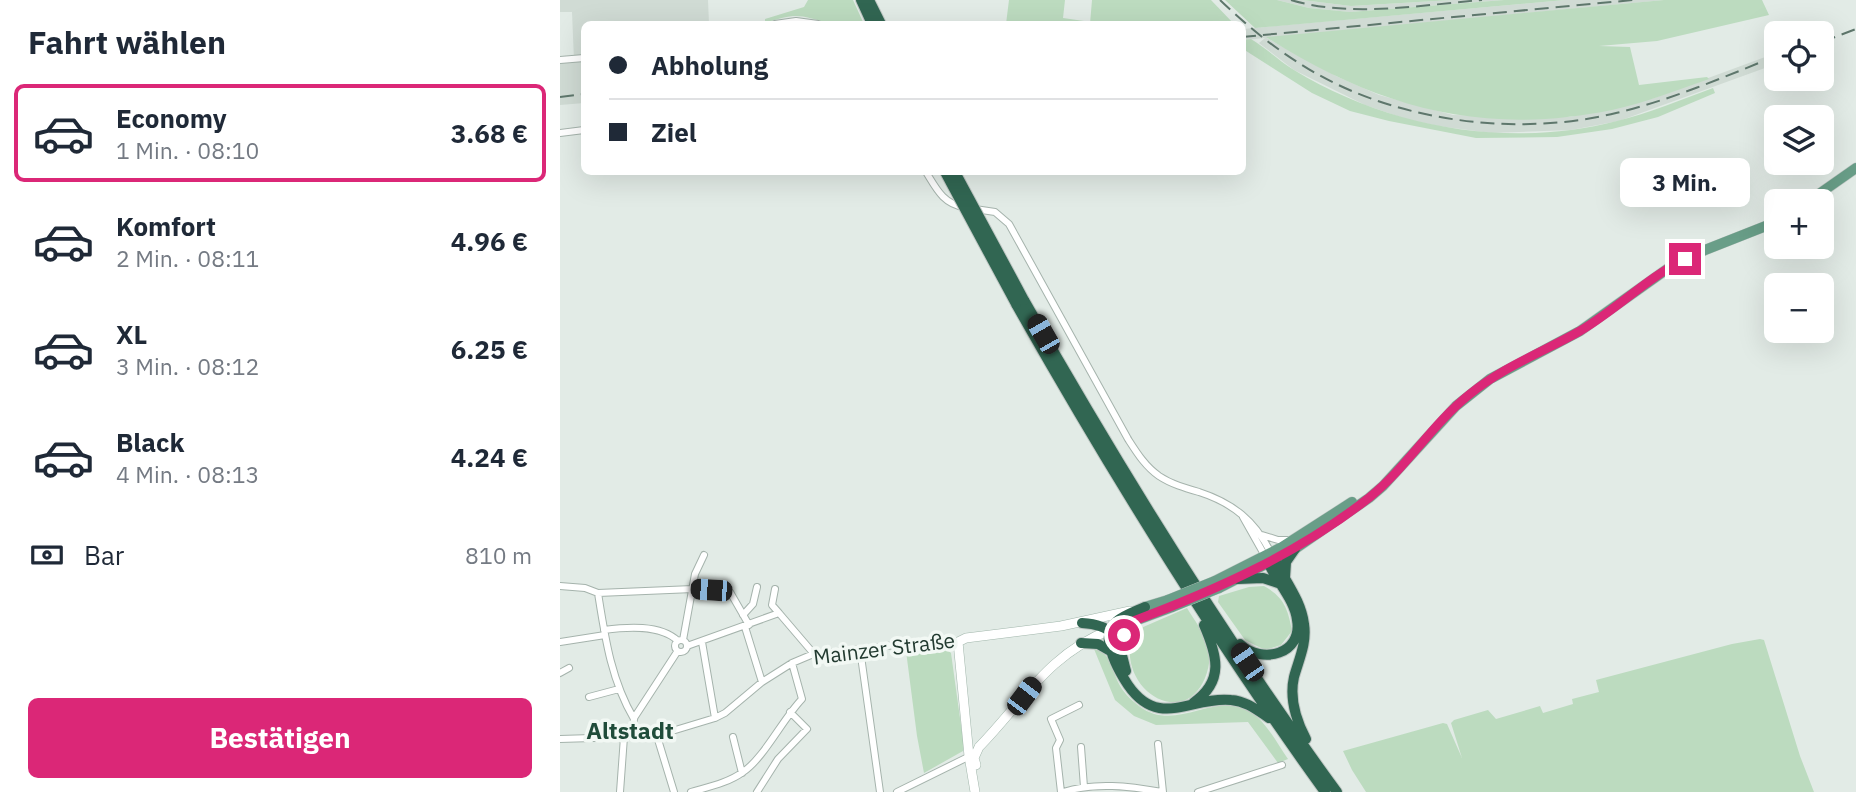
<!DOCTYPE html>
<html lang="de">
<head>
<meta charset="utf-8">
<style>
  :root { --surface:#fff; --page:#f6f6f7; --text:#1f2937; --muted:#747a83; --line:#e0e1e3; --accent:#db2777 }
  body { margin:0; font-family:"IBM Plex Sans",sans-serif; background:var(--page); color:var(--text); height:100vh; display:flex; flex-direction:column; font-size:26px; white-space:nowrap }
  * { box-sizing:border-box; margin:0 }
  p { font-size:23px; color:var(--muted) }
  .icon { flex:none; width:38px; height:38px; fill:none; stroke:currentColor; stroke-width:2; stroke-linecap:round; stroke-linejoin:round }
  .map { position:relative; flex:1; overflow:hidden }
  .sheet { display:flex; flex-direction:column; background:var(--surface); width:560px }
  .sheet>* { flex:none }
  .top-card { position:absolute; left:21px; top:21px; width:665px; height:154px; border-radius:10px; box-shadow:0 7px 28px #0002; display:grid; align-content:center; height:154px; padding:0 28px; background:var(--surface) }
  .buttons { position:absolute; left:1204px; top:21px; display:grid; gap:14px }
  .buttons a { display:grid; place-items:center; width:70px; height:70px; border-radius:10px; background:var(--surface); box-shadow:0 7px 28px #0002; font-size:35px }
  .end { position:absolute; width:32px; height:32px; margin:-16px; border:9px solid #db2777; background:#fff; box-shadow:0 0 0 4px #fff }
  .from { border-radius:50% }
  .bubble { position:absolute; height:49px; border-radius:10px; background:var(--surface); box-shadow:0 7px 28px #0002; font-size:23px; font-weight:700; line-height:49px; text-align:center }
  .car { position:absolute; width:21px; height:42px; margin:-21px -10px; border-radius:9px; box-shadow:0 0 5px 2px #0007; background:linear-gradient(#222 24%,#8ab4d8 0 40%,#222 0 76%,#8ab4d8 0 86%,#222 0) }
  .top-card b { display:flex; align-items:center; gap:24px; height:66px; font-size:26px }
  .top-card b+b { border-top:2px solid var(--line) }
  .top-card i { width:18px; height:18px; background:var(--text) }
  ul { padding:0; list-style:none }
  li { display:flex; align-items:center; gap:21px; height:98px; margin:0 14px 10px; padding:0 14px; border:4px solid transparent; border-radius:10px }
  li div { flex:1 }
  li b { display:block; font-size:26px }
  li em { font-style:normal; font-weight:700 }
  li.active { border-color:var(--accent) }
  li>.icon { width:63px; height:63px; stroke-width:1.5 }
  h2 { padding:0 28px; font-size:32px; line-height:84px }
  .pay { display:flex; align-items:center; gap:18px; height:77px; padding:0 28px; font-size:26px }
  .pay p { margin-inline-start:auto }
  .button { display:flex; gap:14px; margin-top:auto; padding:14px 28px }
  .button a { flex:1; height:80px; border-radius:10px; background:var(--accent); color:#fff; font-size:28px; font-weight:700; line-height:80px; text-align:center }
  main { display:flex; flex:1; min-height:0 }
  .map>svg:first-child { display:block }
  .built { fill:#d0dbd4 }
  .green { fill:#bcdbbf }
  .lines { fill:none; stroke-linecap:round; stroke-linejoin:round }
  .street-casing { stroke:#a5b3ac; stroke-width:8 }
  .secondary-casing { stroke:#a1b6ab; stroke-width:10 }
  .primary-casing { stroke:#c1c8c5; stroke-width:11 }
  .highway-casing { stroke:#c1c8c5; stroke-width:12 }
  .street { stroke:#fff; stroke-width:6 }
  .secondary { stroke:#fff; stroke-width:9 }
  .primary { stroke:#699e88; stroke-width:10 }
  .highway { stroke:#316652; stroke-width:10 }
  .rail { stroke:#5e776c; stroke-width:2; stroke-dasharray:14 7; stroke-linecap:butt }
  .primary-bridge-casing { stroke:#c1c8c5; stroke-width:11; stroke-linecap:butt }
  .highway-bridge-casing { stroke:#c1c8c5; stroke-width:12; stroke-linecap:butt }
  .primary-bridge { stroke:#699e88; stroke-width:10 }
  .highway-bridge { stroke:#316652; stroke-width:10 }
  .route { stroke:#db2777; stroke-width:9 }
  .labels { text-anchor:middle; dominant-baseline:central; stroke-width:7; stroke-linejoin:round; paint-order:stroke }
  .street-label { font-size:21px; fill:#233b31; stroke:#f2f8f4 }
  .neighbourhood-label { font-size:23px; font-weight:bold; fill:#204c3a; stroke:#f2f8f4 }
</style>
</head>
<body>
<main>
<section class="sheet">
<h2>Fahrt wählen</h2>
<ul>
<li class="active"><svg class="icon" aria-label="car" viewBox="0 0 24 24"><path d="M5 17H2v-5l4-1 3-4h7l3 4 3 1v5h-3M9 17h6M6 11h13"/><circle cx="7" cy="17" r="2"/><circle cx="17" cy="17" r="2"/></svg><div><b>Economy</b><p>1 Min. · 08:10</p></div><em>3.68 €</em></li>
<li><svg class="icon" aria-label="car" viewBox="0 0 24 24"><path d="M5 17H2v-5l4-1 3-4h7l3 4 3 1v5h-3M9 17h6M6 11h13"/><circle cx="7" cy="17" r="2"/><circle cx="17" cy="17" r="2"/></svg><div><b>Komfort</b><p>2 Min. · 08:11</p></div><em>4.96 €</em></li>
<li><svg class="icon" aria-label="car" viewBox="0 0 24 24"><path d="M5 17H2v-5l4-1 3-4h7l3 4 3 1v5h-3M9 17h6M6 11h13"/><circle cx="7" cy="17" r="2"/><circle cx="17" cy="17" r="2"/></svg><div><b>XL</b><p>3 Min. · 08:12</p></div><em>6.25 €</em></li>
<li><svg class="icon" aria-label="car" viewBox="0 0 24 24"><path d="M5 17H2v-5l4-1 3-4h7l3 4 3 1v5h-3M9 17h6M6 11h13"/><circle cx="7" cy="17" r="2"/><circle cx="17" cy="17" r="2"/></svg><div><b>Black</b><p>4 Min. · 08:13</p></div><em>4.24 €</em></li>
</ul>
<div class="pay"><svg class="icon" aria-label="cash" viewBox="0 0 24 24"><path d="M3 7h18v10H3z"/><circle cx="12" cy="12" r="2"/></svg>Bar<p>810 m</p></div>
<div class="button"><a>Bestätigen</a></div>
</section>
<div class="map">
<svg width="1296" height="792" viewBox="0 0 1296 792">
  <rect width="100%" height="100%" fill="#e2ebe6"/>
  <!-- built -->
  <path class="built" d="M0 0H148L149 24H24V103L0 105V63L14 61 12 12H0Z
    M717 0H742L791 6 892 0H944L790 12 749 8Z
    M1005 0H1104L707 38 776 76 819 95 893 115 1010 117 1094 98 1216 53V64L1059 121 1011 130 931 133 878 126 846 119 805 105 734 70 699 43 705 38 683 40V29Z"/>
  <!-- green -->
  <path class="green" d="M248 0H293L304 24C294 25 280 27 271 24 240 15 237 12 205 23V19L244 7Z
    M449 0H505L503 18 524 21 526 24H446Z
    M532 0H651L674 24H530Z
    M665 0H717L749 8 790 12 944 0H1005L695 28Z
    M742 0H892L791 6Z
    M1104 0H1202L1209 15 1097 41 1039 46 1070 47 1079 85 1147 77 1149 79C1117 90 1085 103 1052 110 920 137 815 106 706 37Z
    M691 39C706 48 719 61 734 70 829 128 949 149 1057 121 1089 113 1121 100 1153 88L1155 93 1098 117 1052 129 997 137 916 138 829 121 790 111 752 93 683 49V40Z
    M704 586C724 597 728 609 732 631L721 645 705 650 685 640 658 602 659 596 689 587Z
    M627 608C634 620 644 632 648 646 651 657 649 668 645 678 622 733 552 685 574 631Z
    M1200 639 1204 640 1240 756 1254 792H806L792 770 783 751 883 723 887 724 902 758 891 723 894 720 928 710 936 719 980 706 983 713 1013 704 1012 699 1039 692 1036 680 1172 644Z
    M383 646 391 653 404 747 403 751 364 773 357 736 346 651Z
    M534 649C551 653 552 669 558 682 562 691 571 700 579 706 617 735 656 688 692 713 707 723 718 745 728 759L718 763 688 722 596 725 574 716 555 700Z"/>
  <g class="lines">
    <defs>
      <path id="street" d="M215 24 236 21 258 24
        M0 60 24 58
        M0 133 24 130
        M366 172C376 188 383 204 404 207
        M415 209 435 212 449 224 568 439C577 453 585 466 599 476 611 484 625 488 639 492 673 503 695 521 711 553
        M683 517 705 556
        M702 535 718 540H730
        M0 586 25 588 38 593C45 637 51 680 74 719
        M215 589 212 605 219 613
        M38 593 133 589 170 592 189 625
        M183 615 193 604 197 587
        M185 627 202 682
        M44 630C66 627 100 624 118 641
        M115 646a6 6 0 1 1 12 0a6 6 0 1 1-12 0Z
        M123 640 135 574 144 555
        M0 642 45 635
        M142 642 155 718
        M127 646 219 613 254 654
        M300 649 320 792
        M0 673 9 668
        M29 697 59 689
        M96 733 114 792
        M73 737 74 718 117 652
        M173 737 182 773
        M0 739 64 737 112 731 155 718 165 713 202 682 232 663 251 655 377 640H390L397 644
        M598 744 603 792
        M521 747 524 787
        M60 792 64 737
        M131 792C148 787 168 783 183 772 204 758 222 720 242 699L232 663
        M197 792 218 759 247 729 230 712
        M337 792 410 756
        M501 792 496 748 500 740 491 719 519 705
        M503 792C535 782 569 786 602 792
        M638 792 722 765"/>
      <path id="secondary" d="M416 765 414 758 419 747C463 702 488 654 550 630
        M415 792 409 756 398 642 406 638 501 626 570 611"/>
      <path id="primary" d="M1249 201 1296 168
        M655 581 722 547 792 502
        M659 588 735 549 809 498 823 486 896 406 930 379 1020 331 1110 267 1145 250 1216 222
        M585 607 608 600
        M550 630 612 607"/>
      <path id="highway" d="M301 0 312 24
        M309 0 321 24
        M464 300C560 469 662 635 777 792
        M456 304C551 472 652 636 765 792
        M715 560C725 581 741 600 744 624 747 643 739 659 734 677 729 699 736 720 746 739
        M725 578 726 562 735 549
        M678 579 703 578 718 583
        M585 607C570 614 546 620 549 641 551 656 560 673 568 685 599 730 631 696 671 700 686 701 697 710 709 718
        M522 623C557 625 558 640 566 671
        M521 643 538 644 552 652
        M680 644C702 665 743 654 737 620 735 601 718 583 710 566
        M560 649 563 635 571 622
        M633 703C665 681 657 655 644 625"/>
    </defs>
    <!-- street casing -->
    <use href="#street" class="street-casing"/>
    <!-- secondary casing -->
    <use href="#secondary" class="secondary-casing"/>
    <!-- primary casing -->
    <use href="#primary" class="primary-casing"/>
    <!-- highway casing -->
    <use href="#highway" class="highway-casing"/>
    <!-- street -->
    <use href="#street" class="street"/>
    <!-- secondary -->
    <use href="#secondary" class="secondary"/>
    <!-- primary -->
    <use href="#primary" class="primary"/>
    <!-- highway -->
    <use href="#highway" class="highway"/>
    <!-- rail -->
    <path class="rail" d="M660 0C684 23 710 45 739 63 828 121 954 138 1056 113 1111 100 1164 77 1216 56
      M731 0C791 18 860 5 922 0
      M682 37 1073 0
      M1262 42 1296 29
      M0 97 24 94"/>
    <defs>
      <path id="primary-bridge" d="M608 600 655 581
        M612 607 659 588"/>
      <path id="highway-bridge" d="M385 172 456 304
        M395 172 464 300"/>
    </defs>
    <!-- primary-bridge casing -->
    <use href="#primary-bridge" class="primary-bridge-casing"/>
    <!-- highway-bridge casing -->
    <use href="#highway-bridge" class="highway-bridge-casing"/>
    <!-- primary-bridge -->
    <use href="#primary-bridge" class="primary-bridge"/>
    <!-- highway-bridge -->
    <use href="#highway-bridge" class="highway-bridge"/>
  </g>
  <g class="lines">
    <!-- route -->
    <path class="route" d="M564 635 571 622C656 590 738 554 810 497 847 467 872 424 910 394 943 367 983 352 1020 331 1057 309 1087 278 1125 259"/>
  </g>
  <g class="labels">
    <!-- street labels -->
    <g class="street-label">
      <text transform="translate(324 648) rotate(-7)">Mainzer Straße</text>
    </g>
    <!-- neighbourhood labels -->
    <g class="neighbourhood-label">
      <text x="70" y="730">Altstadt</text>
    </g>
  </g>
</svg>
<div class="buttons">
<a><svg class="icon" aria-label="locate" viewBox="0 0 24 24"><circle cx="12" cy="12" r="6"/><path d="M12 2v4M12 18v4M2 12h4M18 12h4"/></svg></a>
<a><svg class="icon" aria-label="layers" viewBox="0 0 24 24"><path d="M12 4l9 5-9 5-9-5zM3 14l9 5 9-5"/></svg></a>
<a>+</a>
<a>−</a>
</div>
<i class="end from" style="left:564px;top:635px"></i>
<i class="end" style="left:1125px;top:259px"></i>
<div class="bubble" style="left:1060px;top:158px;width:130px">3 Min.</div>
<i class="car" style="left:483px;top:334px;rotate:330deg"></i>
<i class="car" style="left:151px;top:590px;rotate:274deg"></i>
<i class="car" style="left:687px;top:662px;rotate:326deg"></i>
<i class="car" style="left:464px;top:696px;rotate:37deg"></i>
<div class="top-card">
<b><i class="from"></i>Abholung</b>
<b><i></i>Ziel</b>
</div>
</div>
</main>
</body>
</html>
